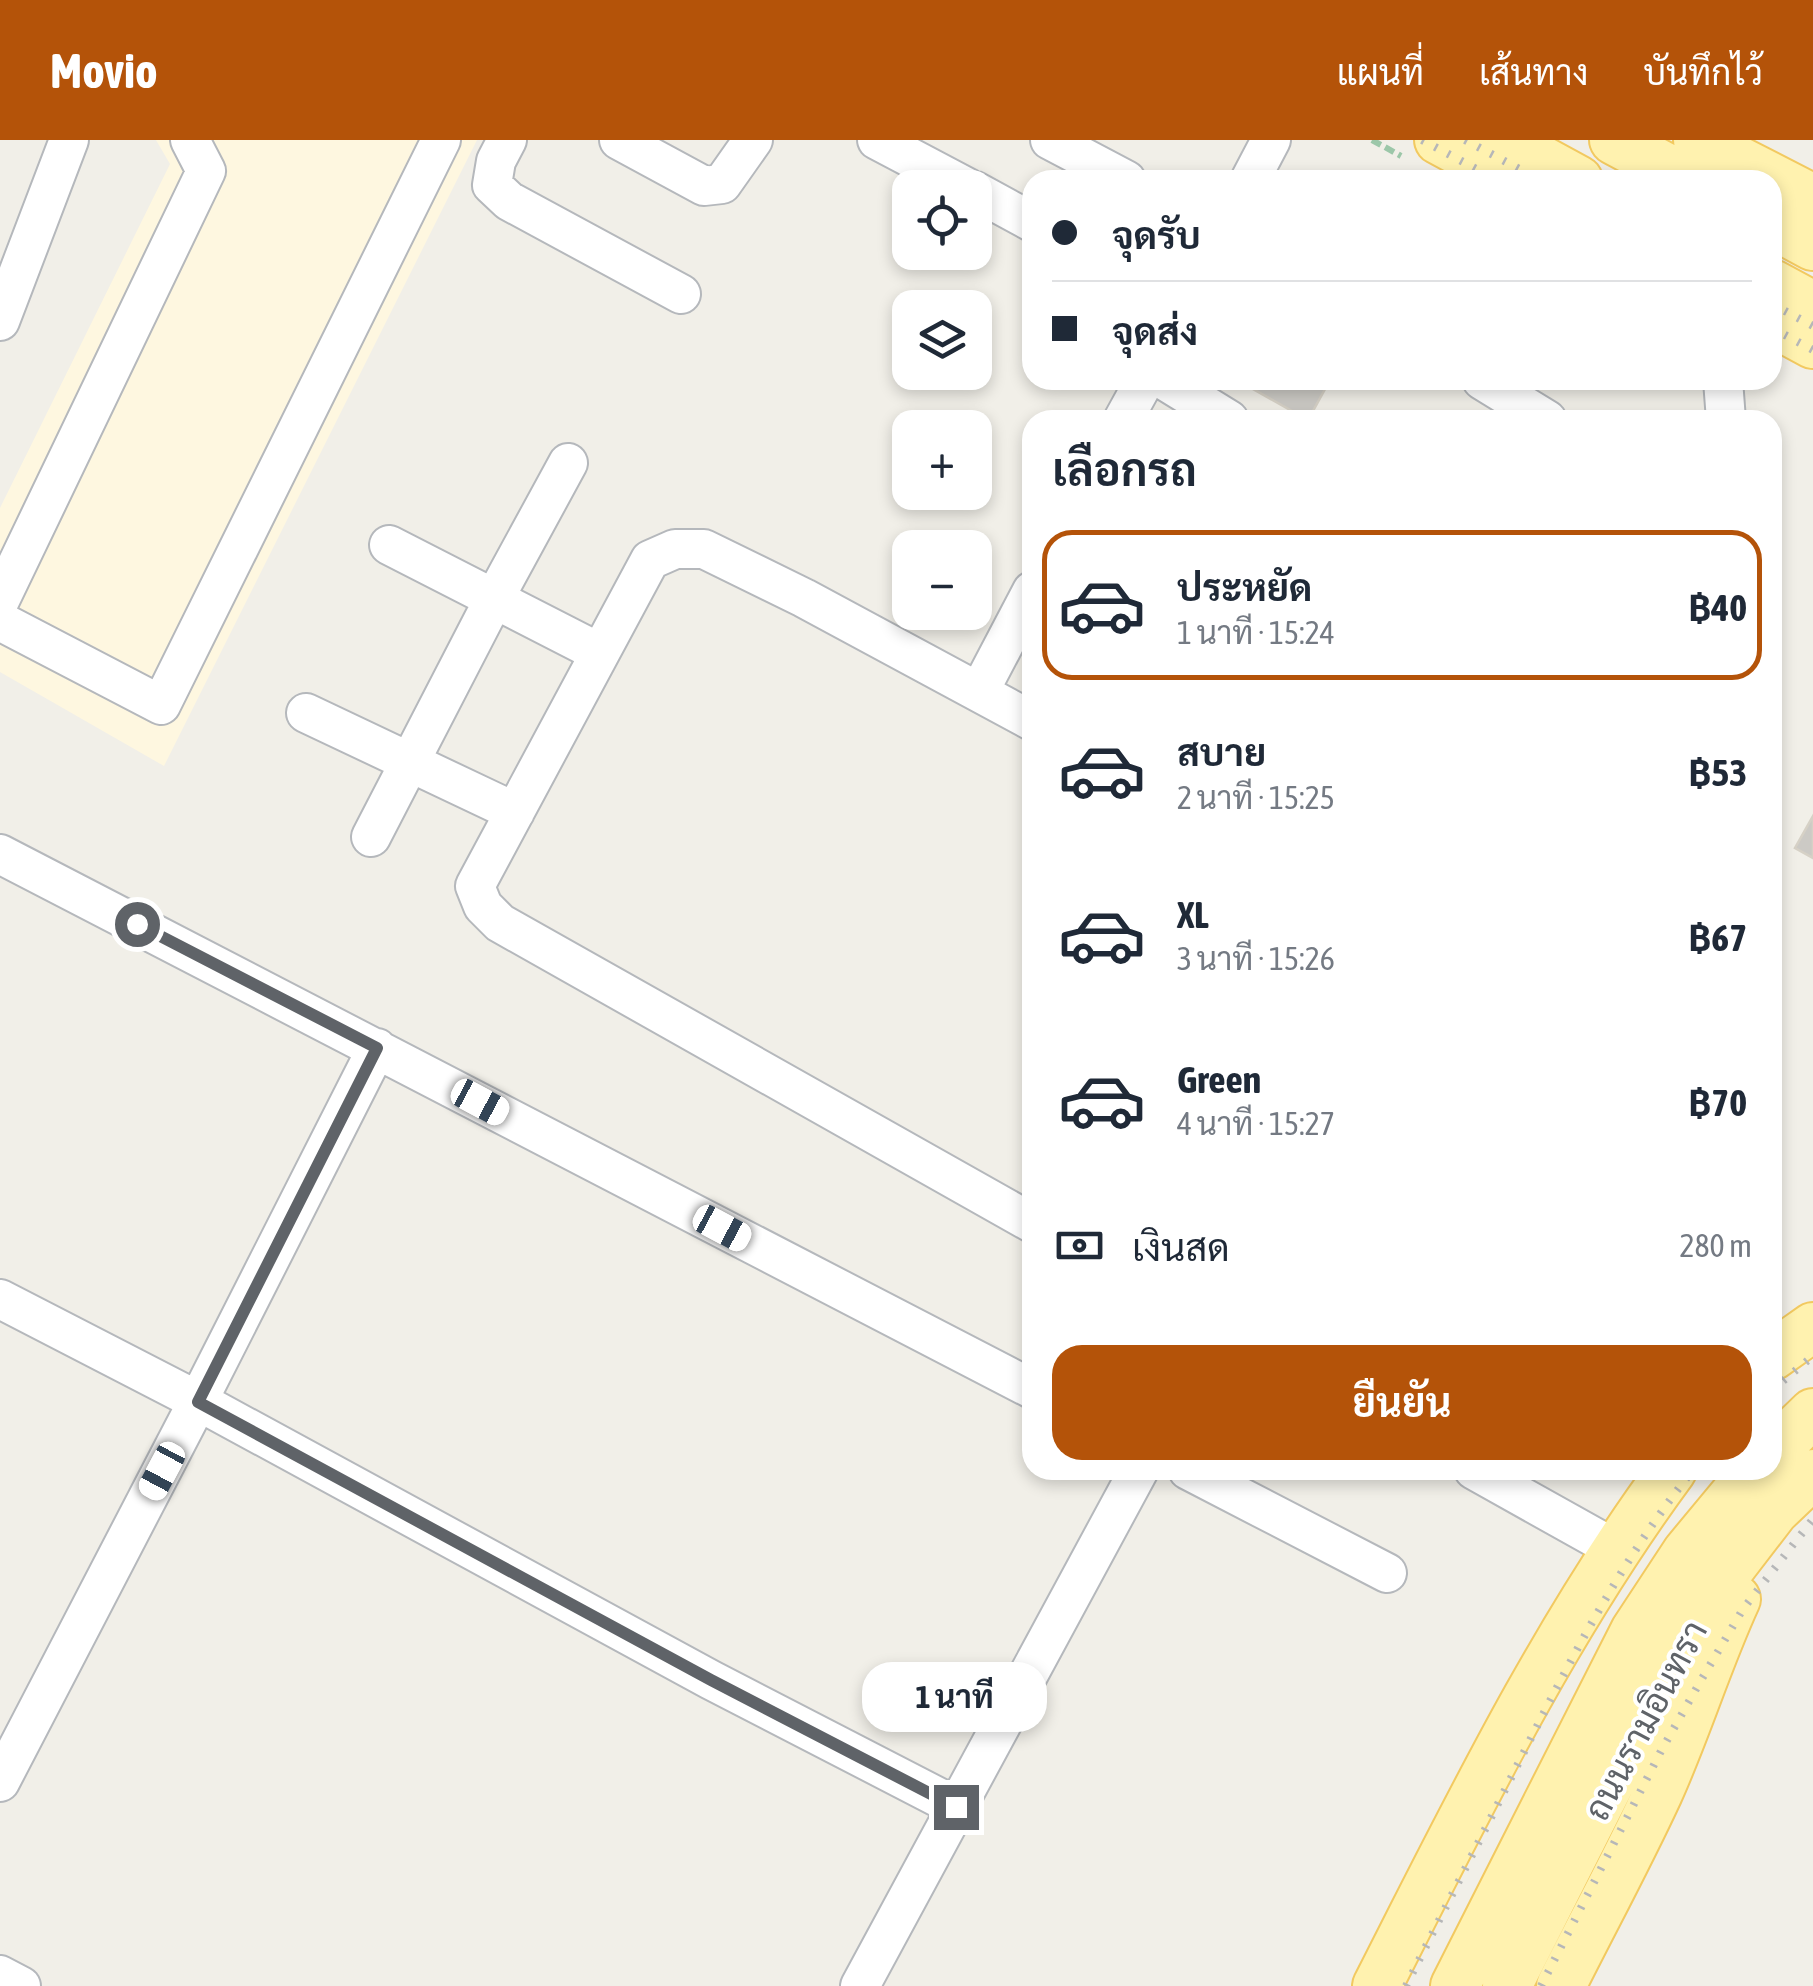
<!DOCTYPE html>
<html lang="th">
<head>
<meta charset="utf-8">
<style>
  :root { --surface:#fff; --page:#f6f6f7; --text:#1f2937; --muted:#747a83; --line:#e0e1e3; --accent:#b45309 }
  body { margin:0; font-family:"Asap Condensed",Sarabun,sans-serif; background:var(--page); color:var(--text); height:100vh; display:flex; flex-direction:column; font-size:38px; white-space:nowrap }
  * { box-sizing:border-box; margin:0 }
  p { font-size:32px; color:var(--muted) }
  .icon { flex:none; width:55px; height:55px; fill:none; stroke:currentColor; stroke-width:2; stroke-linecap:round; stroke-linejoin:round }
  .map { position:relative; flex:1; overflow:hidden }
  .panel { position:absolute; left:1022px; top:270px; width:760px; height:1070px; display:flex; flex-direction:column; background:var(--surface); border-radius:30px; box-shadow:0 5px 15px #0003 }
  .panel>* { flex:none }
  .banner { position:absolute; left:1022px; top:30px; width:760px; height:220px; border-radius:30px; box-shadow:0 5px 15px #0003; display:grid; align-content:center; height:220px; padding:0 30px; background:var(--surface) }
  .buttons { position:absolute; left:892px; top:30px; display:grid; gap:20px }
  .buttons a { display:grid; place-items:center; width:100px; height:100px; border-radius:20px; background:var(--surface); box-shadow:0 5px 15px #0003; font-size:50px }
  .end { position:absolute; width:45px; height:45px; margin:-22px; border:12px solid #5f6368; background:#fff; box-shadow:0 0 0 5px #fff }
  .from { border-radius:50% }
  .bubble { position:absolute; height:70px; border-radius:30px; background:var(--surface); box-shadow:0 5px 15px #0003; font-size:32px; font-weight:700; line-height:70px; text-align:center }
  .car { position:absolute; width:30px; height:60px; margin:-30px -15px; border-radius:12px; box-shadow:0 0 8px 2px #0007; background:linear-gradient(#fff 24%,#345 0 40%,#fff 0 76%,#345 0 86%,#fff 0) }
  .banner b { display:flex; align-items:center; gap:35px; height:95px; font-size:38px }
  .banner b+b { border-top:2px solid var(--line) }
  .banner i { width:25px; height:25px; background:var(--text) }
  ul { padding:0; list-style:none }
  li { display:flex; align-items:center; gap:30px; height:150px; margin:0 20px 15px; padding:0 10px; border:5px solid transparent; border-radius:30px }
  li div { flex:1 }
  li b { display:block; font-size:38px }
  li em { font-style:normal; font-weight:700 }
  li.current { border-color:var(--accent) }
  li>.icon { width:90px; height:90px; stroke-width:1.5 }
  h2 { padding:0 30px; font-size:45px; line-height:120px }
  .pay { display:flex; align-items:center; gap:25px; height:110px; padding:0 30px; font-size:38px }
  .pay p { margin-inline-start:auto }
  .primary-button { display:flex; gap:20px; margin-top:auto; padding:20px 30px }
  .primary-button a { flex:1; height:115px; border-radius:30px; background:var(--accent); color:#fff; font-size:40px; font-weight:700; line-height:115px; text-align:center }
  header { display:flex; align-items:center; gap:60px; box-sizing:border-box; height:140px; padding:0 50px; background:var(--accent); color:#fff }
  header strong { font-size:48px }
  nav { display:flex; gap:55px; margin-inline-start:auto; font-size:35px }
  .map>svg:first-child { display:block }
  .commercial { fill:#fef7e0 }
  .building { fill:#cccac5; stroke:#d6d1c6; stroke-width:2.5 }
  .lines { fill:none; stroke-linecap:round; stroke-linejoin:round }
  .minor-casing { stroke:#b5b8bc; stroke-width:42 }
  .major-casing { stroke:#f2c960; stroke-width:52 }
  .path { stroke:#9cc7a9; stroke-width:6; stroke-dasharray:10 5; stroke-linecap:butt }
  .minor { stroke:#fff; stroke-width:38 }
  .major { stroke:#fff2af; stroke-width:48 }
  .rail { stroke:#b6b7b8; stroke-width:8; stroke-dasharray:2.5 12; stroke-linecap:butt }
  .route { stroke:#5f6368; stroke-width:12 }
  .labels { text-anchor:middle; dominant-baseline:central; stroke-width:8; stroke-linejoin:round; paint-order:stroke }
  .street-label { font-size:35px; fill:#5f6368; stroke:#fff }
</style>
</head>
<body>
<header>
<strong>Movio</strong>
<nav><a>แผนที่</a><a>เส้นทาง</a><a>บันทึกไว้</a></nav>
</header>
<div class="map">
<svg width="1813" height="1846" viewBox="0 0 1813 1846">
  <rect width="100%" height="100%" fill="#f1efe8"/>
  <!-- commercial -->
  <path class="commercial" d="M156 0H477L164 626 0 532V368L170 24Z"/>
  <!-- building -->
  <path class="building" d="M1237 240H1330L1308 280Z
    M1813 676V718L1795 708Z"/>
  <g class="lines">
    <defs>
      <path id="minor" d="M507 0 496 21 492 45 509 61 681 154
        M619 0 704 46 722 44 753 0
        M877 0 968 48
        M1050 0 1126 40
        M1250 40 1271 0
        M975 51 1032 82
        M0 181 69 0
        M1164 240 1229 280
        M1482 240 1547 280
        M1723 240 1726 280
        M1123 280 1145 240
        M389 405 600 513
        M0 460 206 31 190 0
        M0 481 161 565 441 0
        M979 552 1032 451
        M306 573 515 672
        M1032 581 804 458 704 409H675L650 420 475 746 483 766 500 783 1032 1083
        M371 697 494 459 568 323
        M0 714 1032 1249
        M0 1159 198 1261 711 1540 957 1667
        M1188 1330 1387 1433
        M1474 1330 1617 1410
        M0 1642 198 1261 377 908
        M0 1835 21 1846
        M860 1846 1139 1330"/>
      <path id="major" d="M1439 0 1513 40
        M1504 0 1578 40
        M1614 0 1689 40
        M1698 0 1813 59
        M1772 84 1813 106
        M1772 144 1813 166
        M1772 182 1813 204
        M1772 1216 1813 1187
        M1772 1313 1813 1273
        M1377 1846C1467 1669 1554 1490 1672 1330
        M1455 1846 1635 1491 1687 1412 1755 1330
        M1507 1846 1677 1510 1724 1436 1774 1371 1813 1334
        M1561 1846C1593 1782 1628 1718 1658 1653 1687 1589 1707 1522 1736 1459"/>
    </defs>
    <!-- minor casing -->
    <use href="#minor" class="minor-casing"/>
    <!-- major casing -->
    <use href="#major" class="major-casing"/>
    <!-- path -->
    <path class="path" d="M1372 0 1401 16"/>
    <!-- minor -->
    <use href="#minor" class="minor"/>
    <!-- major -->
    <use href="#major" class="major"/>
    <!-- rail -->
    <path class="rail" d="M1422 0 1497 40
      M1465 0 1540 40
      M1772 164 1813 186
      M1772 188 1813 210
      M1772 1250 1813 1216
      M1406 1846C1446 1766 1487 1686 1527 1606 1576 1509 1625 1415 1693 1330
      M1541 1846 1661 1611 1700 1542 1743 1469 1813 1379"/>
  </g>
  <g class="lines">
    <!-- route -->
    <path class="route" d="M137 784 377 908 198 1262 711 1540 956 1667"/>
  </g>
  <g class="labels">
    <!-- street labels -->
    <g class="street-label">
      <text transform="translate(1645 1580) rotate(-62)">ถนนรามอินทรา</text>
    </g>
  </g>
</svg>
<div class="buttons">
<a><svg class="icon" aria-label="locate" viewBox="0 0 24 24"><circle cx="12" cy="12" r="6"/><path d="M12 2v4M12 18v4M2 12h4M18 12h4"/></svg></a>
<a><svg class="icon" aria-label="layers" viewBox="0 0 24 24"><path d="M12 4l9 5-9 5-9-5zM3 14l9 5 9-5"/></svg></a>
<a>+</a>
<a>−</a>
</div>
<i class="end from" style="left:137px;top:784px"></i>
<i class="end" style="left:956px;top:1667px"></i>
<div class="bubble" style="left:862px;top:1522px;width:185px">1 นาที</div>
<i class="car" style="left:480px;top:962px;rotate:118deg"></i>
<i class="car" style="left:722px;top:1088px;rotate:118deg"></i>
<i class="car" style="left:162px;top:1331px;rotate:208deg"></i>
<div class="banner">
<b><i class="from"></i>จุดรับ</b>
<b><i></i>จุดส่ง</b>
</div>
<section class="panel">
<h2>เลือกรถ</h2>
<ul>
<li class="current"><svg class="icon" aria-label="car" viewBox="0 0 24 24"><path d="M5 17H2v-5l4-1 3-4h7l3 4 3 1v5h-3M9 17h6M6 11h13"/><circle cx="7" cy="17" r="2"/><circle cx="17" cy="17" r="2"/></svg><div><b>ประหยัด</b><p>1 นาที · 15:24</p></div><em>฿40</em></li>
<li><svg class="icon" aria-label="car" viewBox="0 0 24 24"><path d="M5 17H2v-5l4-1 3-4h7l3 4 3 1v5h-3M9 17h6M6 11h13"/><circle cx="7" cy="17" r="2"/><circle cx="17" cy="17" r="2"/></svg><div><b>สบาย</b><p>2 นาที · 15:25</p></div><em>฿53</em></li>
<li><svg class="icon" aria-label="car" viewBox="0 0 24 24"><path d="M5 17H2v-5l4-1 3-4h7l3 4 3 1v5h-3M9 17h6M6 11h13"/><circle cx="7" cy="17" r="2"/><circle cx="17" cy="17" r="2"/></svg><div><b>XL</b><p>3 นาที · 15:26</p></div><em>฿67</em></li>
<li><svg class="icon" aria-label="car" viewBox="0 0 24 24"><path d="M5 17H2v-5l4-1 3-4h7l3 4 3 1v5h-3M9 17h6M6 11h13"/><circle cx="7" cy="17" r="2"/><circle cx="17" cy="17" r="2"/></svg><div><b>Green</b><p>4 นาที · 15:27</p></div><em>฿70</em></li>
</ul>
<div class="pay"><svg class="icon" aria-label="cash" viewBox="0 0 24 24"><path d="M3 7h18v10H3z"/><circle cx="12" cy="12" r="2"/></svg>เงินสด<p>280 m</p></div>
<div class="primary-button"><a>ยืนยัน</a></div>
</section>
</div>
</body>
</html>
